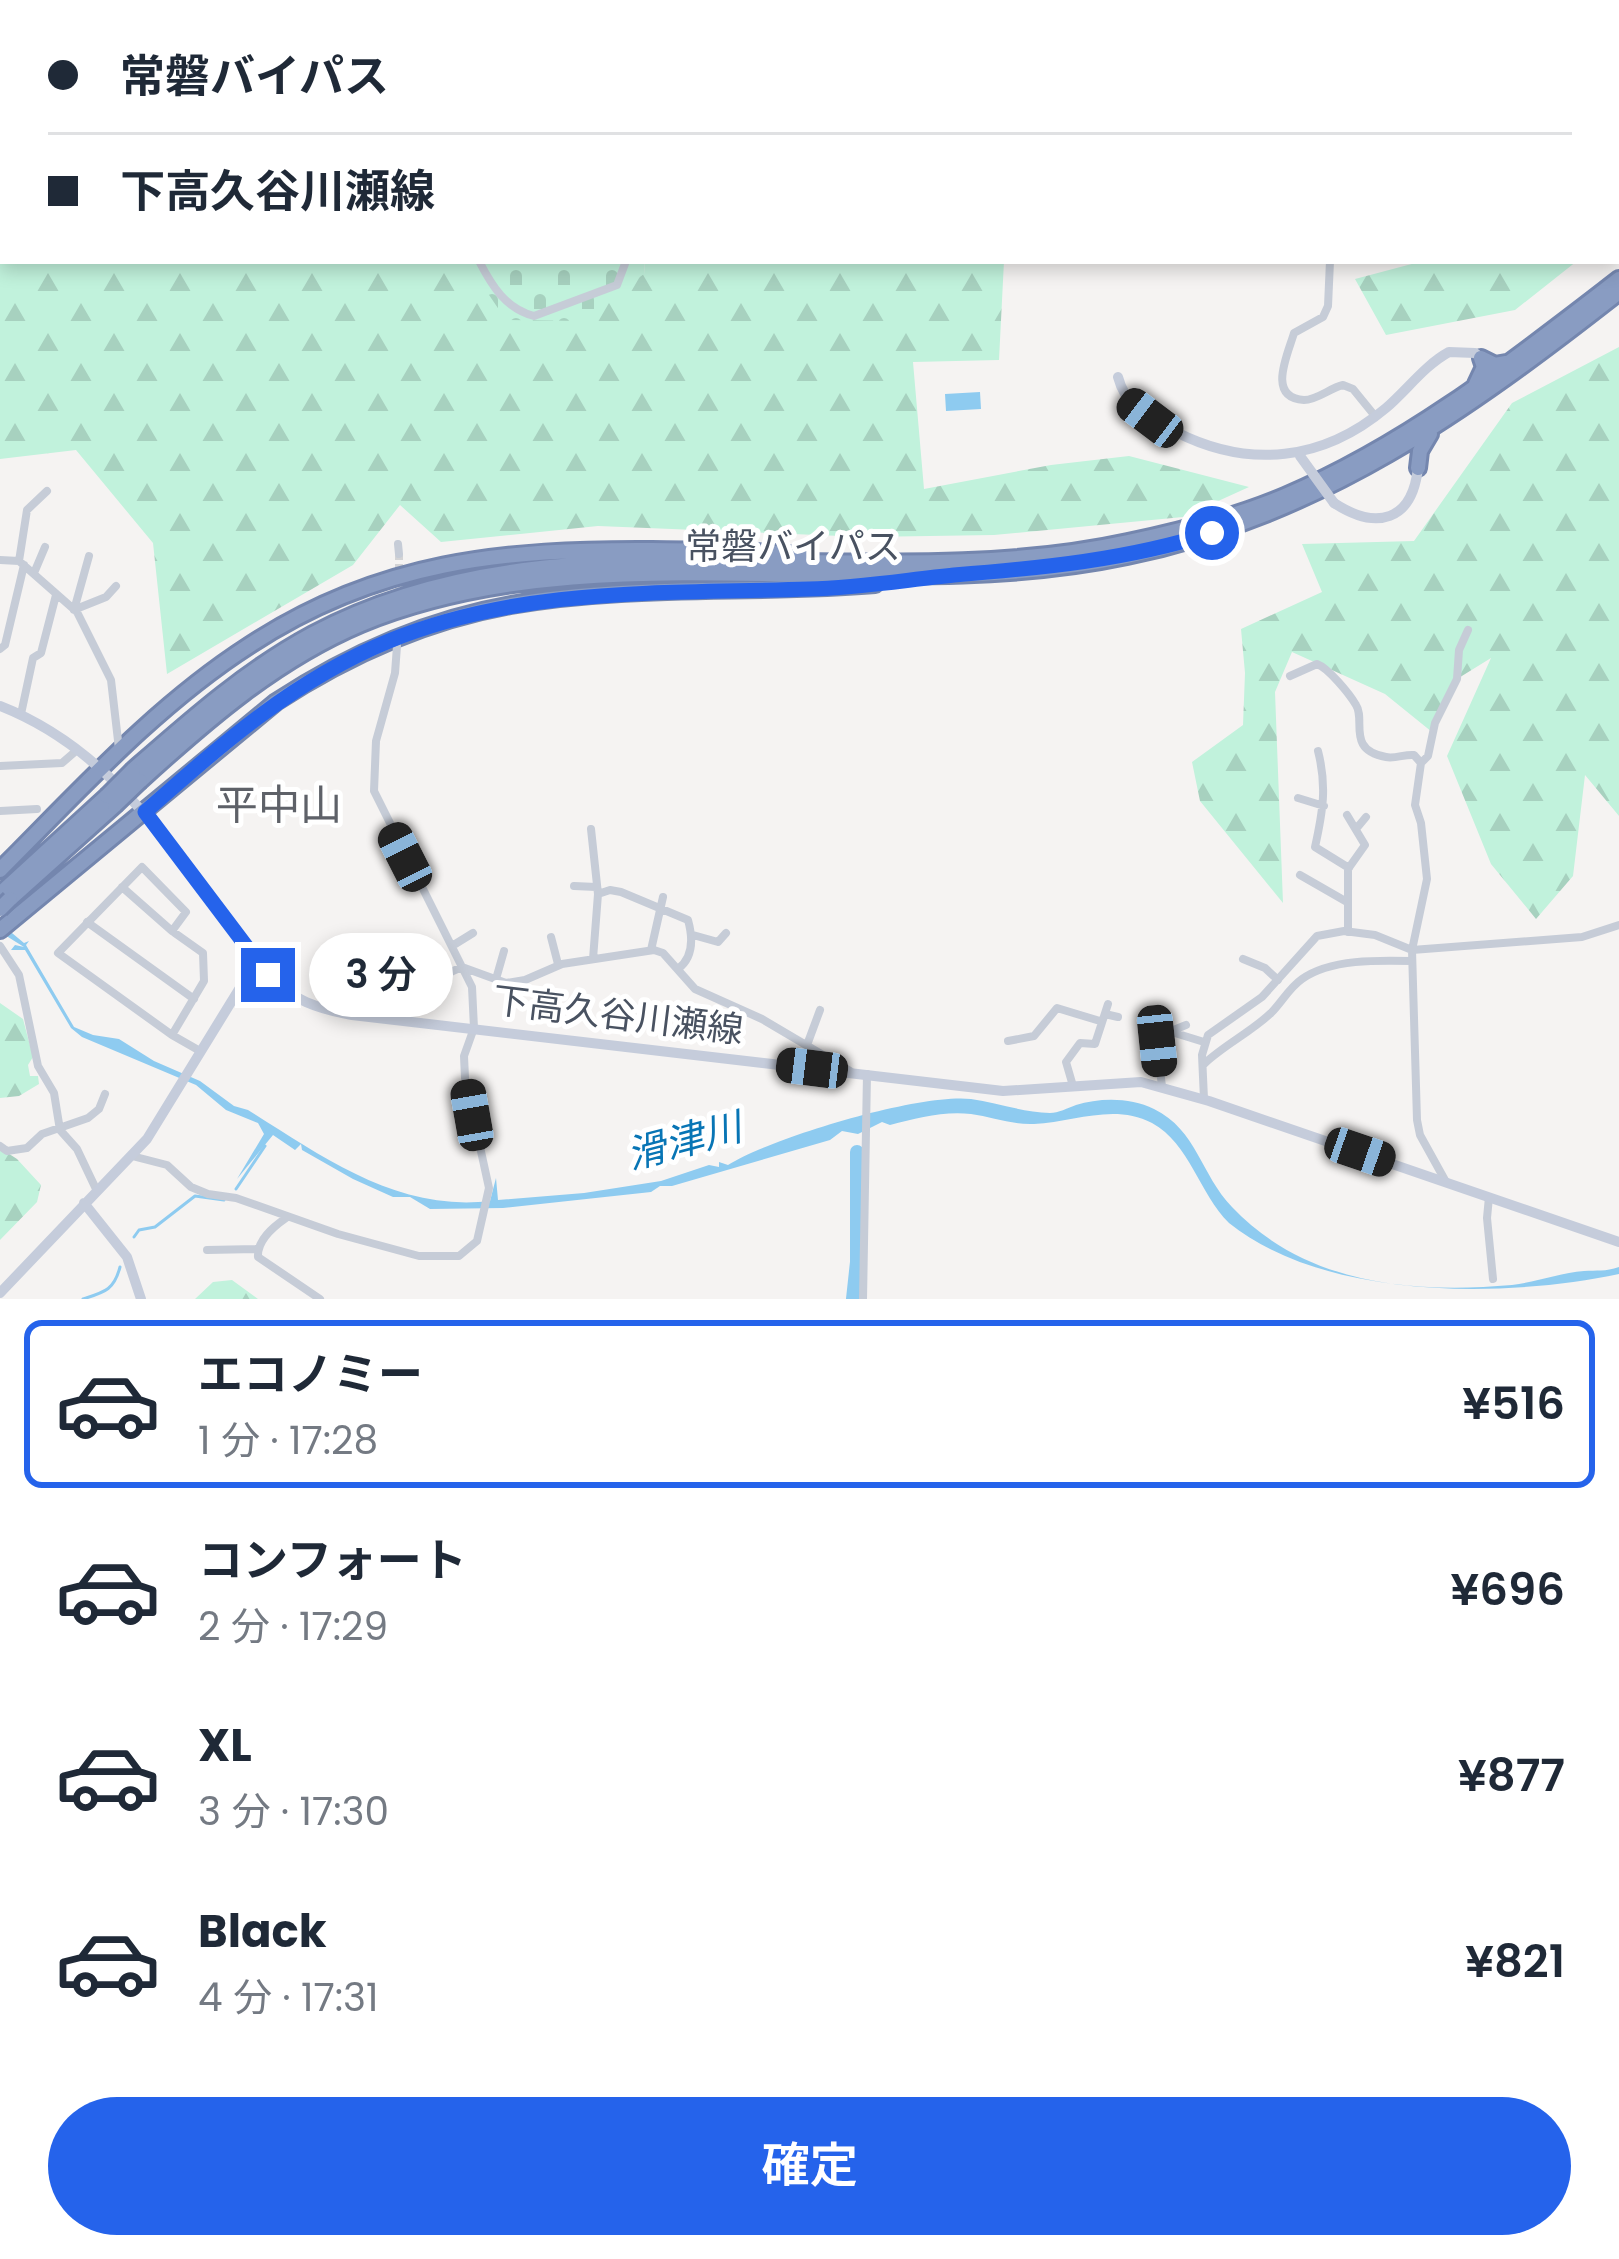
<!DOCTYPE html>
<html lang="ja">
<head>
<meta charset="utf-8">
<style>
  :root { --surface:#fff; --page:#f2f2f3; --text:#1f2937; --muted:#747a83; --line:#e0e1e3; --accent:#2563eb }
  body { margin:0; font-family:Poppins,"Noto Sans JP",sans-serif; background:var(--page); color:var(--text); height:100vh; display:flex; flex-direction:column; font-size:45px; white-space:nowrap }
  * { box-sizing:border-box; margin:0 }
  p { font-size:39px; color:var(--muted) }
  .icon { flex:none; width:66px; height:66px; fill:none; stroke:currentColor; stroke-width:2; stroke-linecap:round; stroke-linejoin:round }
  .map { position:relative; height:1299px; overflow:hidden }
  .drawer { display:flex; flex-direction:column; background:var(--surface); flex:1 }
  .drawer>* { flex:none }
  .guide { position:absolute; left:0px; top:0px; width:1620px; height:264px; box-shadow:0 6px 18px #0003; display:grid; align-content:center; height:264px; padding:0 48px; background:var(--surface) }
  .end { position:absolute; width:54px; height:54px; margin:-27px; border:15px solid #2563eb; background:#fff; box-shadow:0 0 0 6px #fff }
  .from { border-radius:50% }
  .bubble { position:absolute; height:84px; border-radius:42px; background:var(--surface); box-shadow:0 6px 18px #0003; font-size:39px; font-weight:600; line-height:84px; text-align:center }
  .car { position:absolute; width:36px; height:72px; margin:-36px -18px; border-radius:15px; box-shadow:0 0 9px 3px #0007; background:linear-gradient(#222 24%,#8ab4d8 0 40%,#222 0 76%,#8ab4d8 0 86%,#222 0) }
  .guide b { display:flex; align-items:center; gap:42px; height:114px; font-size:45px }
  .guide b+b { border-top:3px solid var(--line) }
  .guide i { width:30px; height:30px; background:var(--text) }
  ul { padding:21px 0 0; list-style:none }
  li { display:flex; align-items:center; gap:36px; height:168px; margin:0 24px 18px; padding:0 24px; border:6px solid transparent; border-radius:18px }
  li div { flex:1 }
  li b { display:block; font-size:45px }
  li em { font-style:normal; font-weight:600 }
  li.on { border-color:var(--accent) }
  li>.icon { width:108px; height:108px; stroke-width:1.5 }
  .button { display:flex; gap:24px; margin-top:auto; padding:24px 48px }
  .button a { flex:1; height:138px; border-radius:72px; background:var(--accent); color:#fff; font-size:48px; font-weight:600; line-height:138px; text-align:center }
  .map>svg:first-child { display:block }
  .forest { fill:url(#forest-firs) }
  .cemetery { fill:url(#cemetery-stones) }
  .water { fill:#8ecbf0 }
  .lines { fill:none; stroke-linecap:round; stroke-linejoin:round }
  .stream { stroke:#8ecbf0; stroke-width:3 }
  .river { stroke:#8ecbf0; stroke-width:14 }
  .street-tunnel { stroke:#d3d3d5; stroke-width:8; stroke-dasharray:8 4; stroke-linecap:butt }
  .highway-casing { stroke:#7486ae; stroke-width:20 }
  .street { stroke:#c6ccd7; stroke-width:8 }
  .secondary { stroke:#c5ccdb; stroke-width:10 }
  .highway { stroke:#899cc2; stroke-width:14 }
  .highway-bridge-casing { stroke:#7486ae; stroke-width:20; stroke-linecap:butt }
  .secondary-bridge { stroke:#c5ccdb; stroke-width:10 }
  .highway-bridge { stroke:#899cc2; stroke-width:14 }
  .route { stroke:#2563eb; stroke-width:15 }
  .labels { text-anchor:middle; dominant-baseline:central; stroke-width:10; stroke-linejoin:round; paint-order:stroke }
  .street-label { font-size:36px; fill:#495261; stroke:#fff }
  .water-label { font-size:39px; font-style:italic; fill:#0875b5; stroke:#fff }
  .quarter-label { font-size:42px; fill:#5e6168; stroke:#fff }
</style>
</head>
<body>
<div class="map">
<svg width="1619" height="1299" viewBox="0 0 1619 1299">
  <defs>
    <pattern id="forest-firs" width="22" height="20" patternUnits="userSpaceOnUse" patternTransform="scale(3)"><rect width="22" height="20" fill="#c1f2dc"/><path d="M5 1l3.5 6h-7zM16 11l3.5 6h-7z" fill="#a7d1bf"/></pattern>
    <pattern id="cemetery-stones" width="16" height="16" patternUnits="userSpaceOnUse" patternTransform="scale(3)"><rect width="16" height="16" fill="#c1f2dc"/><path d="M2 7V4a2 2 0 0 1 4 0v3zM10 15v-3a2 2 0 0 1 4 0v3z" fill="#a7d1bf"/></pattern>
  </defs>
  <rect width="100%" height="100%" fill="#f5f3f2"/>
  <!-- forest -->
  <path class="forest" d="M0 0H33L3 3V261H472L644 274 645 261H1004L999 360 913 362 924 489 1051 465 1129 456 1249 487 1183 517 994 535 866 537 598 526 441 542 400 505 353 565 167 674 153 543 76 450 0 459Z
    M59 0H249L250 3H58Z
    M714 0H1619V228L1617 3H713Z
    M1423 261H1577L1515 310 1386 335 1355 279Z
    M1619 347V816L1585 775 1573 876 1536 919 1491 864 1447 756 1491 658 1457 679 1432 732 1385 694 1292 652 1275 692 1283 903 1200 801 1192 762 1243 725 1245 673 1241 629 1322 592 1302 544 1414 541 1512 403Z
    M0 1003 23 1019 33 1057 28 1065 30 1076H38L39 1084 19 1096 0 1098Z
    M0 1148 17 1159 41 1185 37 1202 0 1240Z
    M232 1280 258 1299H195L213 1282Z"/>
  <!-- cemetery -->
  <path class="cemetery" d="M261 0H714L713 3Z
    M466 261H645L644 274 579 321 506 320Z"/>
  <!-- water -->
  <path class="water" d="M980 392 981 409 946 411 945 394Z
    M0 923 24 943 29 941 26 945 74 1027 93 1035 119 1039 154 1061 200 1081 234 1106 248 1110C323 1157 398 1212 490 1201L496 1178 498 1200 584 1193 661 1181 709 1165 719 1167V1162L728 1165C771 1138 919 1093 971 1099 997 1103 1023 1112 1050 1113 1058 1113 1068 1108 1076 1105 1099 1098 1130 1097 1154 1109 1197 1130 1201 1175 1232 1207 1304 1283 1409 1294 1512 1285 1536 1282 1560 1273 1584 1271 1597 1270 1605 1272 1619 1267V1274C1500 1299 1324 1299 1229 1223 1199 1193 1190 1144 1152 1123 1114 1103 1074 1122 1034 1124 1013 1125 992 1117 971 1114 943 1111 917 1118 890 1125L882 1122 858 1134 842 1131 830 1140 672 1186H660L651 1192 503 1208 430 1209 410 1197H393L353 1179 302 1150 301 1144 295 1150 273 1135 237 1179 264 1134 258 1123 226 1110 196 1085 82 1037 71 1028 25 950H11L15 945 24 947 0 932Z"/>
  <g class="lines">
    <!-- stream -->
    <path class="stream" d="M236 1189 265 1146
      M134 1237 139 1230 155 1227 195 1196 224 1200
      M83 1299C105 1292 114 1290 120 1267"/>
    <!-- river -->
    <path class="river" d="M853 1299 857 1262V1152"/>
    <!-- street-tunnel -->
    <path class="street-tunnel" d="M399 596V554"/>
    <defs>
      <path id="highway" d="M1476 384 1484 367 1481 358 1495 365 1506 363
        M1418 468 1420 451 1430 434
        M133 770C190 720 246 670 313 634 558 503 863 600 1128 542 1181 531 1235 517 1285 496 1408 444 1514 360 1619 279
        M140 781C207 720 276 660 361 624 597 527 878 609 1127 556 1321 516 1467 411 1619 292
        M0 870C79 791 155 706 250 645 378 561 504 549 652 550 703 551 755 550 807 556
        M0 894 107 796
        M10 899 115 805
        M0 930 276 702C348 655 426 620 511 605 630 584 754 594 875 584"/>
    </defs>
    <!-- highway casing -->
    <use href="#highway" class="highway-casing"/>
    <!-- street -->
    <path class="street" d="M403 0 406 3
      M694 0 695 3
      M479 261C492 286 505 308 534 316L617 285 626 261
      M1330 261 1328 306 1323 317 1294 333C1288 354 1266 398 1304 400 1317 400 1330 388 1343 385L1353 389 1375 416
      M398 544 399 554
      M0 560 19 561 77 612 111 680 119 749
      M19 561 27 510 47 491
      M34 573 45 547
      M76 609 106 597 116 586
      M74 610 89 556
      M0 649 5 645 24 565
      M1290 676 1317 664C1328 668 1349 693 1356 705 1366 720 1346 750 1386 757 1395 759 1405 754 1414 755L1421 763 1415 805 1421 823 1427 879 1412 950 1417 1120 1420 1135 1446 1182
      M21 714 33 658 41 653 56 595
      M1318 751C1327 786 1323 811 1315 847L1349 868
      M1421 763 1428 756 1435 723 1457 679 1459 650 1468 630
      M0 766 62 763 77 750
      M1298 798 1324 806
      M0 811 37 809
      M1347 815 1365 845 1348 869V932
      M591 829 598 894 593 959
      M1356 829 1366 817
      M1300 875 1347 902
      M574 886 596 887
      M122 887 172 931
      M598 894 610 890 621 892 688 920C693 938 694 957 678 969
      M87 922 194 999
      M693 935 718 942 726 933
      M551 937 558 964
      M0 946 19 975 38 1066 54 1093 60 1130 77 1149 96 1189
      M452 946 473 933
      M651 950 663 897
      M1243 959 1265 968 1278 980
      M496 979 504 951
      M1105 1014 1118 1017
      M1142 1020 1157 1041 1162 1087
      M406 1021C414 996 439 976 462 967L506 983 525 980 562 964 654 950 663 953 695 989 762 1019 850 1071
      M1149 1025 1204 1042
      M1171 1031 1186 1025
      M172 1035 58 953 142 867 186 912 172 931 203 953 204 981 172 1035 200 1051
      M1008 1041 1034 1036 1057 1008 1100 1021
      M807 1045 820 1010
      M1204 1064C1224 1045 1251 1032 1271 1013 1282 1002 1289 988 1302 979 1330 959 1379 960 1412 961
      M1073 1086 1066 1062 1080 1043 1095 1044 1108 1004
      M1204 1099 1202 1055 1208 1035 1262 997 1317 936 1344 931 1375 935 1412 950 1582 937 1619 925
      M0 1146 7 1151 27 1148 42 1134 88 1118 99 1109 105 1094
      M132 1156 167 1165 191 1187 208 1194 236 1198 338 1234 419 1256H459L477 1241 489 1188 465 1078 464 1056 474 1028 472 987 374 791 376 741 395 673 397 646
      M1489 1197 1487 1218 1493 1279
      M286 1218C273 1227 257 1240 258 1257L320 1299
      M207 1250 257 1249
      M863 1299 867 1074"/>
    <!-- secondary -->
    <path class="secondary" d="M1118 377C1126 408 1149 418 1176 432 1249 469 1323 461 1386 408 1407 390 1425 365 1449 352L1475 353 1481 358
      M1334 503C1377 531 1412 521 1418 468
      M0 706C128 756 185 875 268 975 291 1000 319 1009 352 1015L1003 1091 1141 1082 1209 1101 1619 1242
      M84 1203 127 1257 141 1299
      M0 1293 147 1139 241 986 259 965"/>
    <!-- highway -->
    <use href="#highway" class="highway"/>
    <defs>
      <path id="highway-bridge" d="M107 796 133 770
        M115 805 140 781
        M0 909 10 899"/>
    </defs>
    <!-- highway-bridge casing -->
    <use href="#highway-bridge" class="highway-bridge-casing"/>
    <!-- secondary-bridge -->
    <path class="secondary-bridge" d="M1300 456 1334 503"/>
    <!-- highway-bridge -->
    <use href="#highway-bridge" class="highway-bridge"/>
  </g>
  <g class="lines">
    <!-- route -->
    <path class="route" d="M268 975 145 812C221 745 294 680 389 641 523 586 667 594 809 589 858 588 905 580 954 575 1042 568 1126 560 1212 533"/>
  </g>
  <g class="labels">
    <!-- street labels -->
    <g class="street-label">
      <text x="793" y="546">常磐バイパス</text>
      <text transform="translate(618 1015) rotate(7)">下高久谷川瀬線</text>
    </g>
    <!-- water labels -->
    <g class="water-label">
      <text transform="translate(684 1141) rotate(-15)">滑津川</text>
    </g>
    <!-- quarter labels -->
    <g class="quarter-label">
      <text x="279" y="805">平中山</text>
    </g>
  </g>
</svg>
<i class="end from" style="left:1212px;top:533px"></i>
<i class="end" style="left:268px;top:975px"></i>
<div class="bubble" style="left:309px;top:933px;width:144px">3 分</div>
<i class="car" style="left:1150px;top:418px;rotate:307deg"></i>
<i class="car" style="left:405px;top:857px;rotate:333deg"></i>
<i class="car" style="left:1157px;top:1041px;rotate:174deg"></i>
<i class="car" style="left:812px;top:1068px;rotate:277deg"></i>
<i class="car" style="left:472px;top:1115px;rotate:350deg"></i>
<i class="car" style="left:1360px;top:1152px;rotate:109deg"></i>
<div class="guide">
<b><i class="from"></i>常磐バイパス</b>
<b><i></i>下高久谷川瀬線</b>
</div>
</div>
<section class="drawer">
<ul>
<li class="on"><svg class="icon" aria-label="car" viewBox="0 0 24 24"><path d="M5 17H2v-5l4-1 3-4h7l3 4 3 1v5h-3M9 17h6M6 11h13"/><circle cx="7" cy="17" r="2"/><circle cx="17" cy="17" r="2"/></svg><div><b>エコノミー</b><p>1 分 · 17:28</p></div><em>¥516</em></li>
<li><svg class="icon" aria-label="car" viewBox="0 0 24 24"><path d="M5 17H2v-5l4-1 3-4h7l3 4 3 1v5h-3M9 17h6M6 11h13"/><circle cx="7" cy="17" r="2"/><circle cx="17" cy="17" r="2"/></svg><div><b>コンフォート</b><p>2 分 · 17:29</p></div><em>¥696</em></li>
<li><svg class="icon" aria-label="car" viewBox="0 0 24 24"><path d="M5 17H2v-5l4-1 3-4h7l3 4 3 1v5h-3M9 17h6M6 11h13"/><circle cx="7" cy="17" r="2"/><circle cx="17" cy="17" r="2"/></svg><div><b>XL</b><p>3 分 · 17:30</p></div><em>¥877</em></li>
<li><svg class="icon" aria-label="car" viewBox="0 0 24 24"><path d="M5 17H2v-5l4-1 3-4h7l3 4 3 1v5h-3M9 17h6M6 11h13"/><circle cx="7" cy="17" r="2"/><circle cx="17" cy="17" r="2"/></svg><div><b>Black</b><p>4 分 · 17:31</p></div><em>¥821</em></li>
</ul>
<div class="button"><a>確定</a></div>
</section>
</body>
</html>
